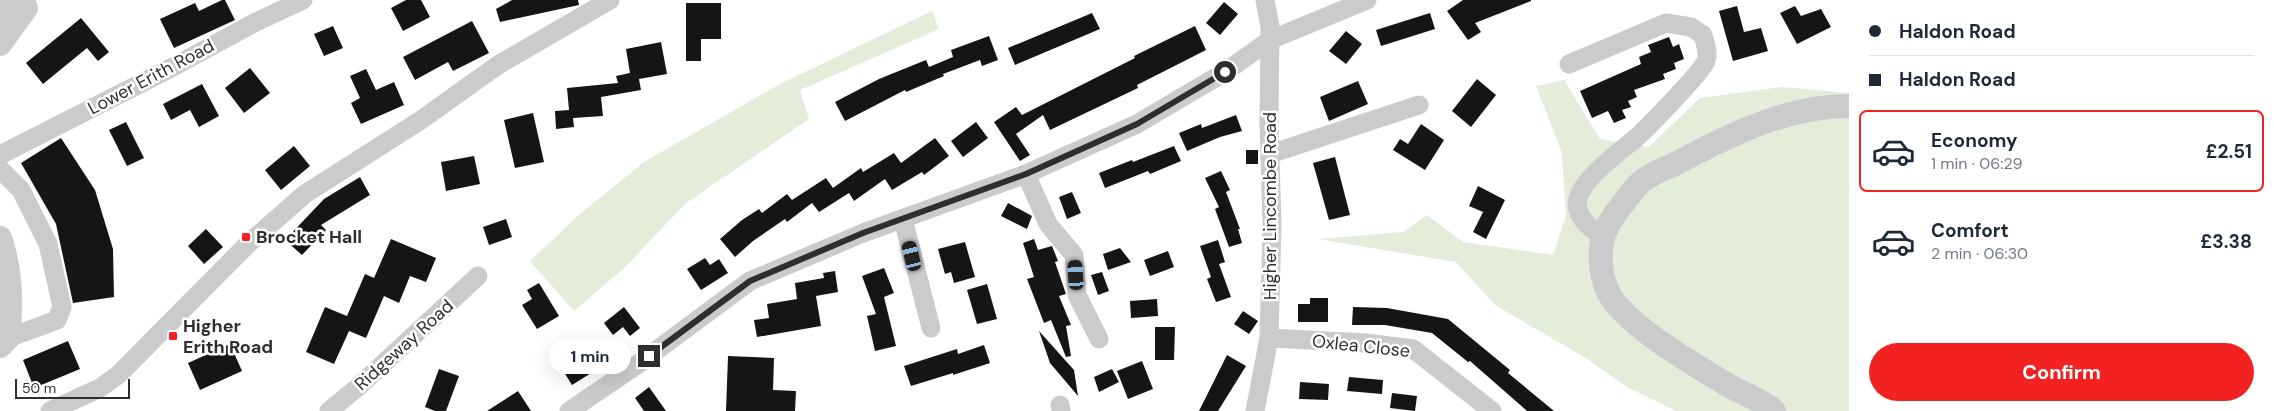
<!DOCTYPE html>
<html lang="en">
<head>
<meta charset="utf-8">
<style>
  :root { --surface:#fff; --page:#f6f6f7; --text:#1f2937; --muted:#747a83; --line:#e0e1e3; --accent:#f32222 }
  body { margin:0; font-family:"DM Sans",sans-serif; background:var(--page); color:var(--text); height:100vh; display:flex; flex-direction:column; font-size:19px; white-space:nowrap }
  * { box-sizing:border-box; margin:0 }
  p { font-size:16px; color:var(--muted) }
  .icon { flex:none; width:28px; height:28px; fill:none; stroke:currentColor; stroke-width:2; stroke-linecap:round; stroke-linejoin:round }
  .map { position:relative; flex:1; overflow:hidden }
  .details { display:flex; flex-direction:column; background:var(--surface); width:425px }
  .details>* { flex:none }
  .banner { display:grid; align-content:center; height:110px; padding:0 20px; background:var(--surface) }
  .scale { position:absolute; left:15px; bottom:12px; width:115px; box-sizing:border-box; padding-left:5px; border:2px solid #2e2e2e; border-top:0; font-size:14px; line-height:18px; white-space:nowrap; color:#2e2e2e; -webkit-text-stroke:4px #fff; paint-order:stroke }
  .end { position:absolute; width:22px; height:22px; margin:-11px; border:6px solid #2e2e2e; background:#fff; box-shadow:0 0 0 2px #fff }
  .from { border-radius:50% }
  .bubble { position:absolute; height:35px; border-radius:18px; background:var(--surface); box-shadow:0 5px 20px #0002; font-size:16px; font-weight:700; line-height:35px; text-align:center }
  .car { position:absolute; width:15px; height:30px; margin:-15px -8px; border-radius:6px; box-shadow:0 0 4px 1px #0007; background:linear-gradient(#222 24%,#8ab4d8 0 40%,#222 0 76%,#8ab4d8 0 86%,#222 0) }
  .banner b { display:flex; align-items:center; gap:18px; height:48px; font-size:19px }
  .banner b+b { border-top:1px solid var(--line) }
  .banner i { width:12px; height:12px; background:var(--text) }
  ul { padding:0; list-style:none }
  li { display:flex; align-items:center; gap:15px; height:82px; margin:0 10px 8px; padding:0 10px; border:2px solid transparent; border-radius:8px }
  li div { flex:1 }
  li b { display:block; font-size:19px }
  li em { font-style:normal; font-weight:700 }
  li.active { border-color:var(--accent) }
  li>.icon { width:45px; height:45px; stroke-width:1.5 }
  .primary-button { display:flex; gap:10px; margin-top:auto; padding:10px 20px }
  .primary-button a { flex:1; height:58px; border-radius:30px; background:var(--accent); color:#fff; font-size:20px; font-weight:700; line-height:58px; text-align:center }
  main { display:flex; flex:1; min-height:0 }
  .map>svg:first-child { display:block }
  .green { fill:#e3edda }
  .building { fill:#151515 }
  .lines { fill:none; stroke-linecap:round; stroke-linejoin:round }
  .minor { stroke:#cbcbcb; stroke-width:19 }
  .tertiary { stroke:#cbcbcb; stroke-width:24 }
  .route { stroke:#2e2e2e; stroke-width:6 }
  .poi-dot { fill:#f32222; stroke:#fff; stroke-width:2 }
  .labels { text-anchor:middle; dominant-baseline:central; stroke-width:5; stroke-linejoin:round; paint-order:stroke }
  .street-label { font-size:18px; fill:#2e2e2e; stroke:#fff }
  .poi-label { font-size:18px; font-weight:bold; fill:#2e2e2e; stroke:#fff; text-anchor:start }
</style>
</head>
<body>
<main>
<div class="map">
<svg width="1849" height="411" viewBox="0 0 1849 411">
  <rect width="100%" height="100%" fill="#fff"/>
  <!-- green -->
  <path class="green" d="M932 11 939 29 800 90 809 119 686 203 624 268 574 311 530 261 581 213 644 162 780 84Z
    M1564 80 1600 139 1649 147 1700 98 1782 87 1849 93V411H1676L1627 387 1584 357 1495 305 1456 262 1318 239 1403 232 1427 215 1463 242 1553 255 1566 216 1562 153 1536 86Z"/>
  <!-- building -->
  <path class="building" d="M222 0H225L235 20 174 48 160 19 195 3 199 11Z
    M406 0H421L430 17 403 31 391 8Z
    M512 0H578L579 5 500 22 496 9Z
    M1463 0H1531V1L1475 23 1481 32 1468 40 1447 11Z
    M1224 2 1238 14 1220 35 1206 23Z
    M686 3H721V39H701V61H686Z
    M1737 6 1744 32 1761 28 1768 51 1733 61 1719 11Z
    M1795 6 1801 16 1821 9 1831 27 1797 44 1780 13Z
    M1092 13 1100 29 1015 65 1008 48Z
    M1430 13 1435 29 1381 46 1376 30Z
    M81 18 109 52 98 61 87 48 43 84 26 63Z
    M472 21 489 53 453 71 448 62 415 80 403 57Z
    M333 26 343 48 324 56 314 34Z
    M1195 26 1206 50 1137 85 1138 88 1050 130 1043 115 1016 134 1030 155 1020 161 994 122 1016 107 1022 115 1135 58 1134 56Z
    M1346 31 1362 44 1346 64 1329 51Z
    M989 36 998 60 982 66 980 60 943 74 944 76 906 92 905 90 845 121 835 102 879 79 926 60 929 67 953 57 951 50Z
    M1669 37 1673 47 1679 44 1684 59 1674 63 1676 69 1663 74 1665 79 1634 90 1637 97 1628 101 1631 107 1622 110 1626 118 1614 123 1608 111 1592 118 1580 91 1641 64 1639 57 1651 52 1648 45Z
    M661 42 667 74 639 79 641 90 601 97 603 116 573 118 574 127 556 129 555 111 569 110 567 88 618 83 616 76 630 73 626 49Z
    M250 68 270 93 244 113 225 88Z
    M366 69 376 90 394 82 404 105 361 124 351 103 360 98 350 76Z
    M1477 79 1496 95 1471 127 1452 111Z
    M1358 81 1368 104 1329 121 1320 97Z
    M202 84 219 116 199 127 190 110 171 120 163 104Z
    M533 113 544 162 515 168 504 120Z
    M1236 115 1242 131 1220 137 1187 151 1179 133 1201 124 1202 128Z
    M126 122 144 158 127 166 109 130Z
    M976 122 988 138 963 157 951 141Z
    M1421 124 1444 140 1425 170 1393 150 1400 139 1408 144Z
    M61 138 95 190 113 249 114 297 73 303 56 224 21 163Z
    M935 138 949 156 924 175 922 172 892 190 885 179 854 201 849 193 819 212 812 203 787 222 785 219 753 241 735 257 720 239 742 220 759 209 762 213 787 194 792 200 826 178 833 188 861 168 863 172 894 153 901 163Z
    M294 146 310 166 281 190 265 170Z
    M1174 146 1181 161 1150 174 1148 171 1105 188 1099 173 1132 160 1133 162Z
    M1246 150H1258V164H1246Z
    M474 156 480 184 446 191 441 162Z
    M1335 157 1350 215 1329 220 1313 163Z
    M1221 171 1230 190 1226 192 1240 229H1238L1242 243 1229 247 1215 209 1219 207 1205 178Z
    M360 177 370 195 321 225 326 230 302 255 285 240 324 199Z
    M1478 186 1505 200 1486 239 1473 232 1483 212 1469 206Z
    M1072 192 1081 213 1067 219 1059 197Z
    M1008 203 1032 216 1027 229 1001 216Z
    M506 219 512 237 489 245 483 227Z
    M206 229 223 247 204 264 188 246Z
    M391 239 436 258 426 282 410 276 399 303 384 296 366 338 349 331 334 364 306 352 325 307 347 316 365 274 374 278Z
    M1034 239 1038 250 1052 246 1058 261 1055 262 1066 294 1059 296 1071 325 1066 326 1071 356 1066 357 1051 320 1044 323 1027 279 1034 277 1023 243Z
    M1218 240 1225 262 1219 264 1231 297 1216 302 1207 279 1211 277 1200 246Z
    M965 242 975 277 954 283 951 272 945 274 938 249Z
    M1120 248 1131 262 1108 270 1103 254Z
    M1168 251 1174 267 1150 276 1144 260Z
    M705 258 710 265 719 259 728 273 701 290 687 269Z
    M884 268 894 293 884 297 896 346 875 351 867 316 876 314 862 276Z
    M835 271 838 292 816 296 821 326 757 337 754 320 769 318 767 304 797 299 795 283 824 278 823 273Z
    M1102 272 1109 291 1098 295 1091 275Z
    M539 283 559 316 537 329 522 305 532 299 527 290Z
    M987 284 997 319 977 324 967 290Z
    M1310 298H1328V322H1298V304H1310Z
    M1157 299 1158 316 1131 318 1130 301Z
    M624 307 640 328 630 336 623 327 613 335 604 323Z
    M1353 307 1387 308 1448 319 1510 370 1508 373 1554 411H1527L1470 361 1468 362 1432 333 1385 325H1352Z
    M1243 311 1258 321 1249 334 1234 324Z
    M1155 327H1175L1174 360H1155Z
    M1039 331 1074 370 1078 396 1050 363Z
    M68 341 80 369 34 388 23 360Z
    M230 344 242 371 200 390 188 363Z
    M600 344 612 360 572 385 562 369Z
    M984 345 990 363 953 375V373L911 386 904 366 957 349 958 354Z
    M1227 355 1246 366 1218 411H1199Z
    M728 356 774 358 773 390 796 391 795 411H726Z
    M1142 361 1153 389 1128 399 1117 371Z
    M439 369 459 376 446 411H435L425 407Z
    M1112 369 1119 382 1099 392 1094 377Z
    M1349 377 1383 380 1382 394 1347 391Z
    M1300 382 1329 384 1328 400 1299 399Z
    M649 387 666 411H644L635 398Z
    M518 391 531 411H487Z
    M1392 393 1417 396 1415 411 1390 408Z"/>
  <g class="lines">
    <!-- minor -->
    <path class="minor" d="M0 14 10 0
      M1569 64 1666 23 1691 27 1703 35C1705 43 1709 53 1706 61 1701 73 1648 127 1636 138 1620 152 1571 185 1578 209 1581 222 1593 230 1603 237
      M1270 154 1419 105
      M0 155 171 68 254 23 303 0
      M0 169 21 190 48 244 62 307 57 320 8 338
      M1026 174 1048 224 1074 255 1077 295 1099 339
      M903 219 931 328
      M1269 338 1366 343 1413 349 1492 411
      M1060 405 1061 411
      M50 411 100 388 118 375 249 243 305 194 421 120 498 65 610 0
      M329 411 358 387 478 276
      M569 411 634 367 750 281 863 233 1026 174 1137 124 1225 72 1270 40 1367 0
      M1255 411 1269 338 1272 225 1269 122 1270 27 1265 0"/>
    <!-- tertiary -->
    <path class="tertiary" d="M0 44 26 8 19 0
      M0 238C11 270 12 305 8 338L0 346
      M1774 411C1762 400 1743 394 1728 385 1694 365 1632 329 1611 297 1601 281 1598 256 1603 238 1606 223 1630 193 1641 182 1650 174 1664 169 1675 164 1729 135 1787 106 1849 106"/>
  </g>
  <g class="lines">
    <!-- route -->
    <path class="route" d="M649 356 750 281 863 233 1026 174 1137 124 1225 72"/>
  </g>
  <!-- markers -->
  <g class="poi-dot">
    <rect x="241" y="232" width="10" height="10" rx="2.5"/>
    <rect x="168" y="331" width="10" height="10" rx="2.5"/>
  </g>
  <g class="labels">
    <!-- street labels -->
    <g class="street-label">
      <text transform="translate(151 77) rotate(-28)">Lower Erith Road</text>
      <text transform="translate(1270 206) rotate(-90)">Higher Lincombe Road</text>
      <text transform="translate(404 345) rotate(-42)">Ridgeway Road</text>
      <text transform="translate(1361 346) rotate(6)">Oxlea Close</text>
    </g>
    <!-- poi labels -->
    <g class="poi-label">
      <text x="256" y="237">Brocket Hall</text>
      <text x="183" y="326">Higher<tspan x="183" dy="21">Erith Road</tspan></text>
    </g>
  </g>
</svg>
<div class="scale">50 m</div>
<i class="end from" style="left:1225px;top:72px"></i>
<i class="end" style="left:649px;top:356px"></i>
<div class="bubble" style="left:549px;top:339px;width:82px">1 min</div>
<i class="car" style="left:912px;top:256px;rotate:346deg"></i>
<i class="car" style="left:1076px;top:275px;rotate:356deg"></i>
</div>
<section class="details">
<div class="banner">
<b><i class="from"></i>Haldon Road</b>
<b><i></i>Haldon Road</b>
</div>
<ul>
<li class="active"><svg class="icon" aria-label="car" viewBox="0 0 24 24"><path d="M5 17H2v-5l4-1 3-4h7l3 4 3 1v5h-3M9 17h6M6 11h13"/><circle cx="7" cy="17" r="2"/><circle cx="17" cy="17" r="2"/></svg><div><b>Economy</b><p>1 min · 06:29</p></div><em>£2.51</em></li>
<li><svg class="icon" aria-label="car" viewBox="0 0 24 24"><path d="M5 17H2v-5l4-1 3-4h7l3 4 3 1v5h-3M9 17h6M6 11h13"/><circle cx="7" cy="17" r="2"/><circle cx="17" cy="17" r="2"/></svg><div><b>Comfort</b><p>2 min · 06:30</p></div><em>£3.38</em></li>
</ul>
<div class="primary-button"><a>Confirm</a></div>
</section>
</main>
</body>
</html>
